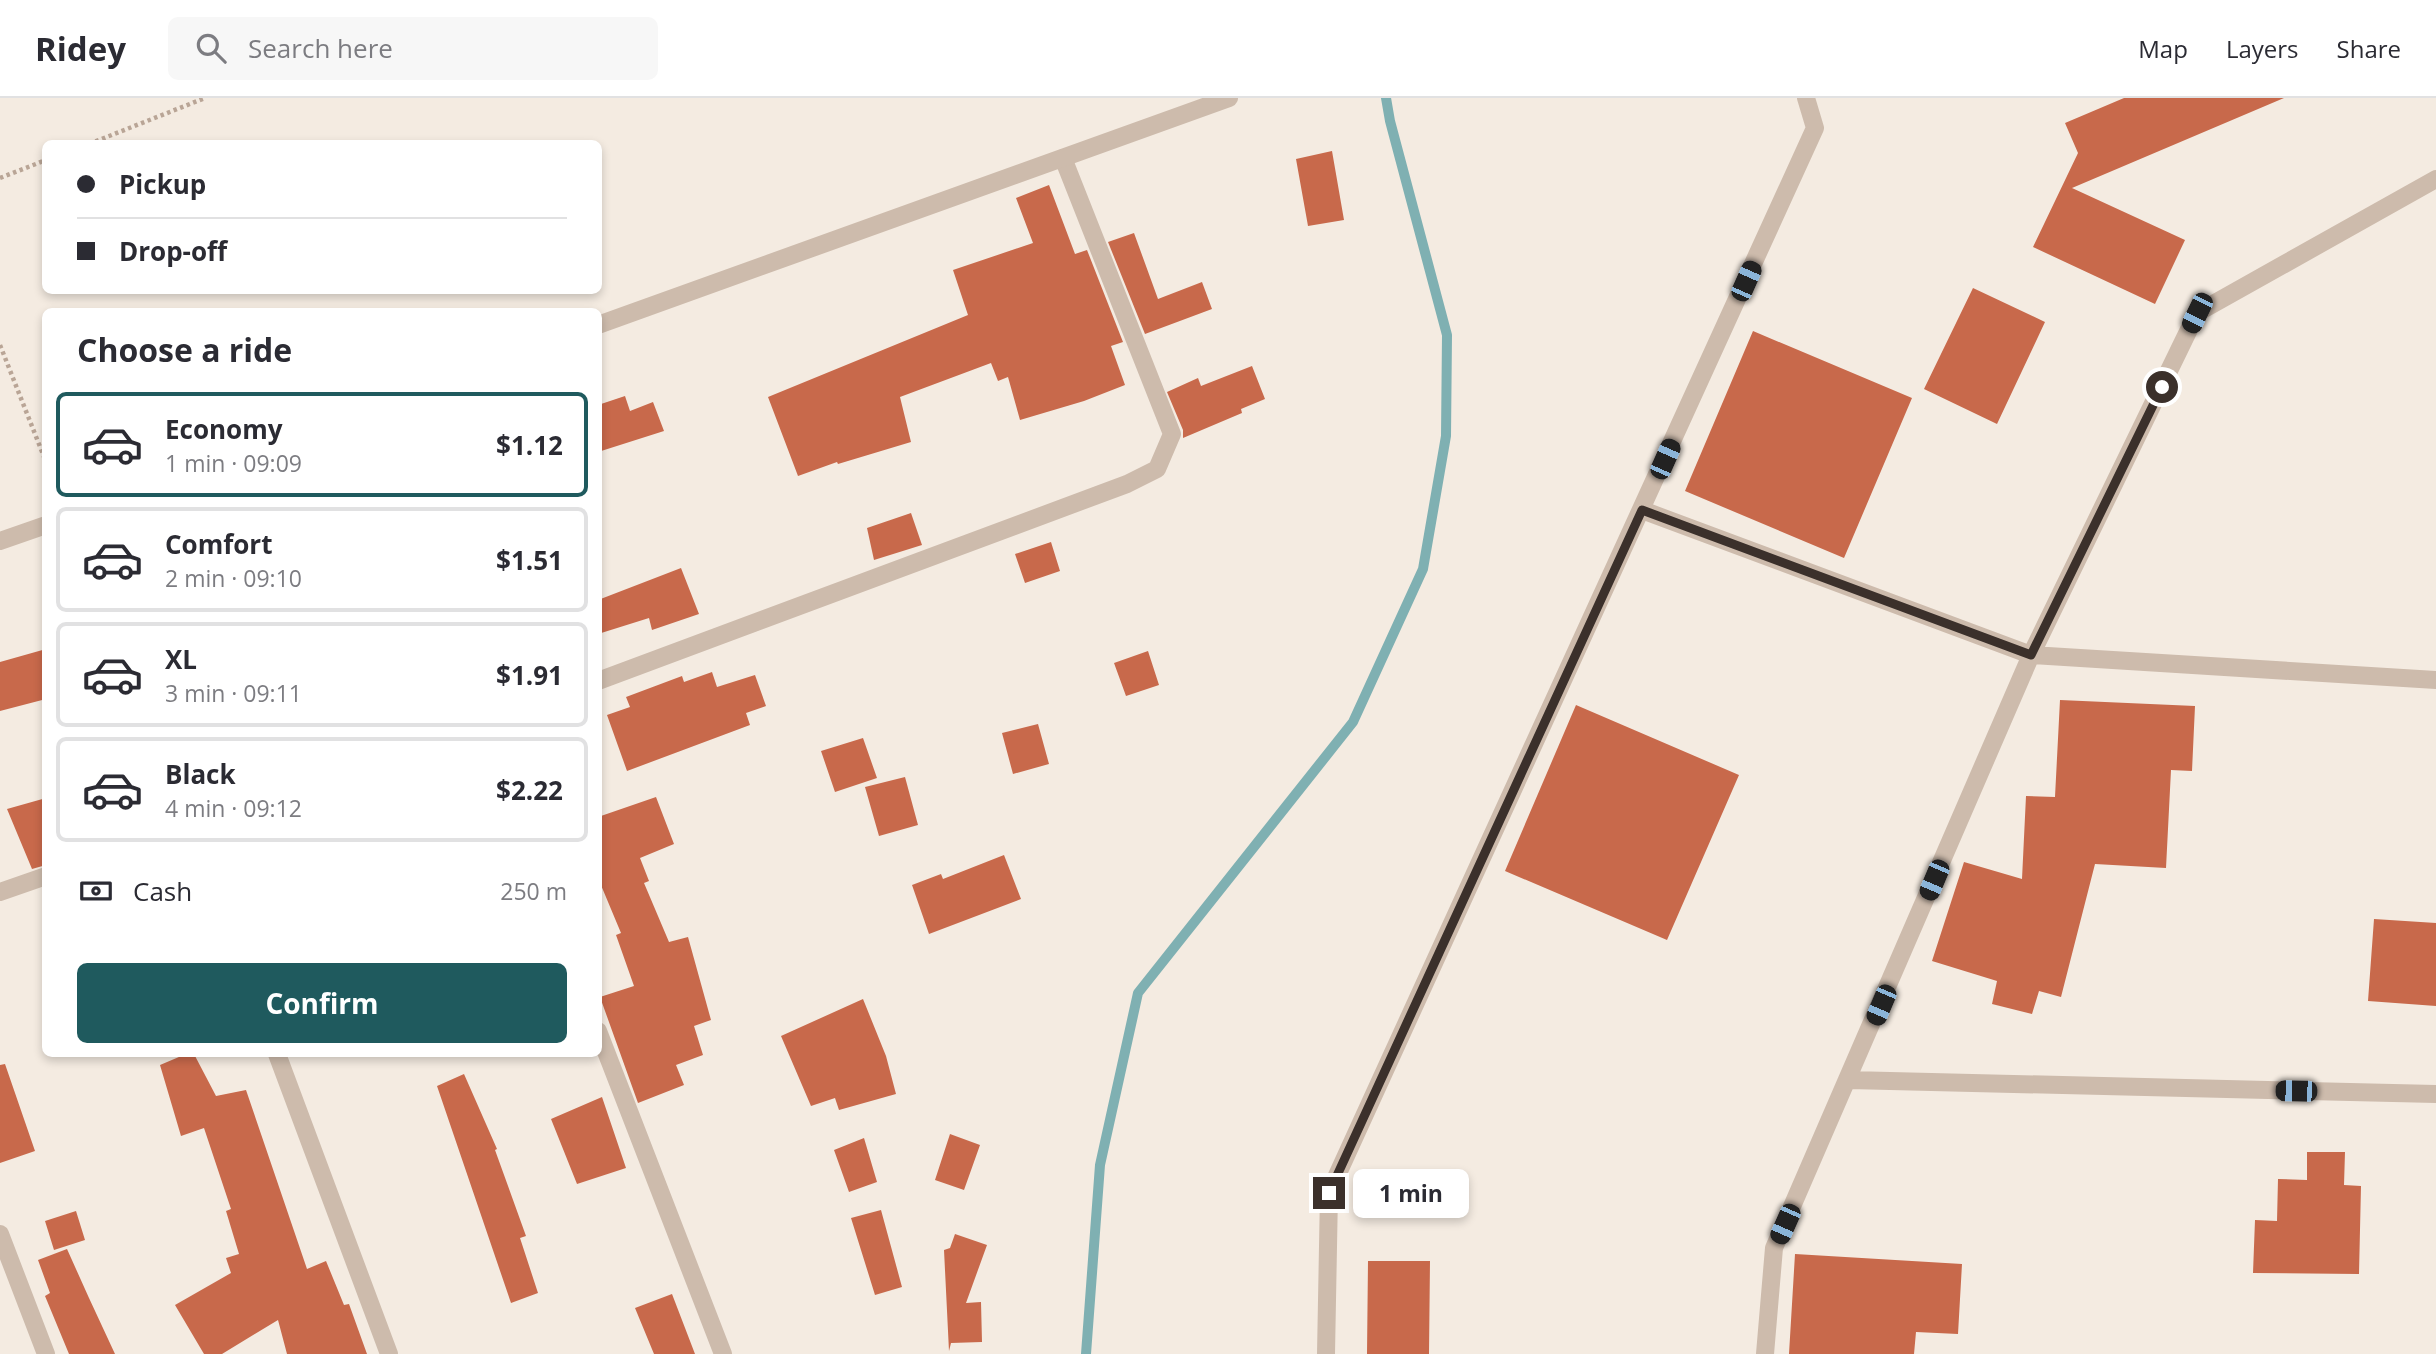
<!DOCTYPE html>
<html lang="en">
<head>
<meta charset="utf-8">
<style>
  :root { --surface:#fff; --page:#f7f7f7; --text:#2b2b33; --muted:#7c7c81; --line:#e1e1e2; --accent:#1f5a5e }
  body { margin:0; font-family:"Open Sans",sans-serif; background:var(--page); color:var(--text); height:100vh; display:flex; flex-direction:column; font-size:26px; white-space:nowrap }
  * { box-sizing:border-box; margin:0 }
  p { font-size:23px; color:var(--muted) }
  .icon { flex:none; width:38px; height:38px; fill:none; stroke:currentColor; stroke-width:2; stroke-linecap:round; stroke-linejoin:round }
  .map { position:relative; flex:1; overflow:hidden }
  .drawer { position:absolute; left:42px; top:210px; width:560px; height:749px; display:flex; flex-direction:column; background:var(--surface); border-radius:10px; box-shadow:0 4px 10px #0003 }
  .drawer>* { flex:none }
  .hud { position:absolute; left:42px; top:42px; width:560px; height:154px; border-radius:10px; box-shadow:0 4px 10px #0003; display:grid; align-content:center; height:154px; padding:0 35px; background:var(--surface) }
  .end { position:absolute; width:32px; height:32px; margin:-16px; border:9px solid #3b302b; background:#fff; box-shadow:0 0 0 4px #fff }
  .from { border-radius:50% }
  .bubble { position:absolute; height:49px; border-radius:10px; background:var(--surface); box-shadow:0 4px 10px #0003; font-size:23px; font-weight:700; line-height:49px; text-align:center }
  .car { position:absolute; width:21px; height:42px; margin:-21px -10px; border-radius:9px; box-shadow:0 0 5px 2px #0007; background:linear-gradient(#222 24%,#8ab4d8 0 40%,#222 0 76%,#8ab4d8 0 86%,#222 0) }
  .hud b { display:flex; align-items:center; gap:24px; height:66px; font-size:26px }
  .hud b+b { border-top:2px solid var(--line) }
  .hud i { width:18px; height:18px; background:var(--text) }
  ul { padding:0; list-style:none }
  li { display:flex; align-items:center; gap:21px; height:105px; margin:0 14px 10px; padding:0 21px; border:4px solid var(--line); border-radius:10px }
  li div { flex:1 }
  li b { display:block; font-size:26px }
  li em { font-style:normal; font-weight:700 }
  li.selected { border-color:var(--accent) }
  li>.icon { width:63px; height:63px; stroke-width:1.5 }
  h2 { padding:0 35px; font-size:32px; line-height:84px }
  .pay { display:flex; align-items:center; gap:18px; height:77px; padding:0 35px; font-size:26px }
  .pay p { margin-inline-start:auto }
  .primary-button { display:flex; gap:14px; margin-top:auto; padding:14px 35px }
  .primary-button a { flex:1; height:80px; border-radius:10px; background:var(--accent); color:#fff; font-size:28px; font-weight:700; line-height:80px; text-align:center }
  header { display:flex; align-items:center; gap:42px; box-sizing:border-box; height:98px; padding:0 35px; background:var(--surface); border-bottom:2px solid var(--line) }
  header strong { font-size:33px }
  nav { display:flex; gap:38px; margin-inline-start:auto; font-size:24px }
  .search { width:490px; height:63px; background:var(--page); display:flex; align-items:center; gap:18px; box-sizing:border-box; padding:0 24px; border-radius:10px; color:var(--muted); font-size:26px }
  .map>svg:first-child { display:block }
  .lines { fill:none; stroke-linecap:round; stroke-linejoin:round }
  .stream { stroke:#7fb0b2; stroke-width:10 }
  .building { fill:#c8694b }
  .path { stroke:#b9a596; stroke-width:4.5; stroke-dasharray:3.5 3.5; stroke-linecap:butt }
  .minor { stroke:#cdbbac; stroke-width:18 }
  .tertiary { stroke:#cdbbac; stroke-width:18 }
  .route { stroke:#3b302b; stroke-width:9 }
</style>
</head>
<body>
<header>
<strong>Ridey</strong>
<div class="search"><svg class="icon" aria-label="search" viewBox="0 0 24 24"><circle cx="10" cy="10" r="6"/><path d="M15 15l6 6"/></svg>Search here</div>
<nav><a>Map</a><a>Layers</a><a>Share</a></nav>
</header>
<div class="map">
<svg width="2436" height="1256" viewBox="0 0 2436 1256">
  <rect width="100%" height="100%" fill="#f4ebe1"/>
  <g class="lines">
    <!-- stream -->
    <path class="stream" d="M1086 1256 1100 1067 1138 895 1353 624 1423 471 1446 338 1447 237 1390 23 1386 0"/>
  </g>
  <!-- building -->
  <path class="building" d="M2124 0H2284L2072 90 2185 142 2155 206 2033 149 2078 55 2065 25Z
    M1332 53 1344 122 1308 128 1296 61Z
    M1049 87 1075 156 1087 152 1123 244 1111 248 1125 287 1084 303 1020 322 1008 279 998 283 991 265 900 299 911 344 838 366 837 364 798 378 768 299 968 217 953 172 1033 145 1016 100Z
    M1134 135 1158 201 1202 184 1212 211 1145 236 1108 144Z
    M1973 190 2045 224 1997 326 1924 291Z
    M1753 233 1912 300 1844 460 1685 393Z
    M1252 268 1265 301 1241 311 1242 315 1183 340V332L1167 294 1198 280 1201 288Z
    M625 298 630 313 653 304 664 333 598 354V307Z
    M911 415 922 447 874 462 867 430Z
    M1051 444 1060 473 1025 485 1015 456Z
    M681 470 699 516 652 532 649 520 598 536V502Z
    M46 551V601L0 613V564Z
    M1148 553 1159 587 1126 598 1114 565Z
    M712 574 717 589 755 577 766 608 746 615 750 627 627 673 607 617 630 609 626 599 682 578 684 584Z
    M2060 602 2195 608 2192 673 2171 672 2166 770 2095 766 2061 899 2039 893 2032 916 1992 906 1997 883 1932 863 1964 764 2022 781 2026 698 2055 699Z
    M1576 607 1739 677 1667 842 1505 773Z
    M1038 626 1049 666 1013 676 1002 635Z
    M863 640 877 680 835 694 821 653Z
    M905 679 918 727 879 738 865 689Z
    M656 699 674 746 640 760 649 783 644 785 669 844 688 839 711 922 694 928 703 957 676 967 684 987 638 1005 600 899 634 888 616 837 621 835 598 780V719Z
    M46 700V767L32 771 7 711Z
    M1004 757 1021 801 929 836 912 787 941 776 943 781Z
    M2374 821 2436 825V908L2368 903Z
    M863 901 886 958 896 996 839 1012 835 1000 811 1008 781 938Z
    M186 956H194L216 998 246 992 307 1171 326 1163 344 1207 349 1206 367 1256H287L278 1222 222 1256H204L175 1207 231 1175 226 1160 239 1156 226 1113 231 1111 204 1030 181 1038 160 967Z
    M5 966 35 1053 0 1065V967Z
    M464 976 497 1051 495 1052 526 1138 520 1140 538 1195 511 1205 437 988Z
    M602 999 626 1070 577 1086 551 1021Z
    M950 1036 980 1047 964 1092 935 1082Z
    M864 1040 877 1084 849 1094 834 1052Z
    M2307 1054H2345L2344 1087 2361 1088 2359 1176 2253 1175 2255 1122 2277 1123 2278 1081 2307 1082Z
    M881 1112 902 1189 875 1197 851 1120Z
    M76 1113 85 1142 54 1152 45 1123Z
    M955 1136 987 1147 966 1205 981 1204 982 1244 951 1245 949 1253 944 1152 950 1150Z
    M67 1151 89 1200 115 1256H69L45 1198 50 1195 38 1162Z
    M1795 1156 1962 1166 1958 1236 1916 1234 1914 1256H1789Z
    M1368 1163H1430L1429 1256H1367Z
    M672 1196 695 1256H654L635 1210Z"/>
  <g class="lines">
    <!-- path -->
    <path class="path" d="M89 46 205 0
      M0 80 46 62
      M0 247 46 364"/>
    <!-- minor -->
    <path class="minor" d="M1642 412 2031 557 2436 582
      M598 583 1127 386 1157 371 1172 336 1063 60
      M0 794 46 778
      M598 933 723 1256
      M277 956 389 1256
      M1849 982 2436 996
      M0 1136 46 1256
      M1326 1256 1329 1095 1815 30 1806 0
      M1765 1256 1774 1150 2031 557 2197 215 2436 81"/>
    <!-- tertiary -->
    <path class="tertiary" d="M598 227 1229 0
      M0 443 46 427"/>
  </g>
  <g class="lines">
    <!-- route -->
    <path class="route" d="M1329 1095 1642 412 2031 557 2162 289"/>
  </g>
</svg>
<i class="end from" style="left:2162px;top:289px"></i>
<i class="end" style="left:1329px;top:1095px"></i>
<div class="bubble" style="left:1353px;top:1071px;width:116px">1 min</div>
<i class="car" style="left:1746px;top:183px;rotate:24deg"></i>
<i class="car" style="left:2197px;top:215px;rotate:206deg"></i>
<i class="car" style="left:1665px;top:361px;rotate:24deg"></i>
<i class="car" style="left:1934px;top:782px;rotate:203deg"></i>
<i class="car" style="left:1881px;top:907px;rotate:203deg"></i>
<i class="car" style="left:2296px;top:993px;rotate:271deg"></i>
<i class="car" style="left:1785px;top:1126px;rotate:204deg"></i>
<div class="hud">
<b><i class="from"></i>Pickup</b>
<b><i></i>Drop-off</b>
</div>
<section class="drawer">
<h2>Choose a ride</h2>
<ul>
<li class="selected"><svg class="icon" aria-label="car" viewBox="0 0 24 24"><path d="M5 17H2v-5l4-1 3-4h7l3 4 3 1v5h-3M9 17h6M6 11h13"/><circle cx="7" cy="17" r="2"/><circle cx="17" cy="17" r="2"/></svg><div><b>Economy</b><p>1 min · 09:09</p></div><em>$1.12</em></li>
<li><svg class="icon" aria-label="car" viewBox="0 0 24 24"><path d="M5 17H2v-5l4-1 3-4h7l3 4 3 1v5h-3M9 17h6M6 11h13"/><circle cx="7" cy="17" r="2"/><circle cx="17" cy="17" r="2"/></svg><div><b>Comfort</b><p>2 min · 09:10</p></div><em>$1.51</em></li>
<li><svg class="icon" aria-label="car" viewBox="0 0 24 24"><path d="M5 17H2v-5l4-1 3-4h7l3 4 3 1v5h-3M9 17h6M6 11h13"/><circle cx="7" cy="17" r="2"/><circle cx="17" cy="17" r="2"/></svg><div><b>XL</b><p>3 min · 09:11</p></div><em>$1.91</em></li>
<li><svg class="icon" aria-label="car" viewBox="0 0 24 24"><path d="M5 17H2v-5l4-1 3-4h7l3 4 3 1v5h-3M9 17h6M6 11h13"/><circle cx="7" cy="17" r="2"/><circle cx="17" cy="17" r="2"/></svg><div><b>Black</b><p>4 min · 09:12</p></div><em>$2.22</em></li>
</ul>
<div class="pay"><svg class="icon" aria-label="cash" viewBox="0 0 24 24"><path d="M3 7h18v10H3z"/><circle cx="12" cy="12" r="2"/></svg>Cash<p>250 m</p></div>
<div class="primary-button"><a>Confirm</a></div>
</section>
</div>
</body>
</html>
